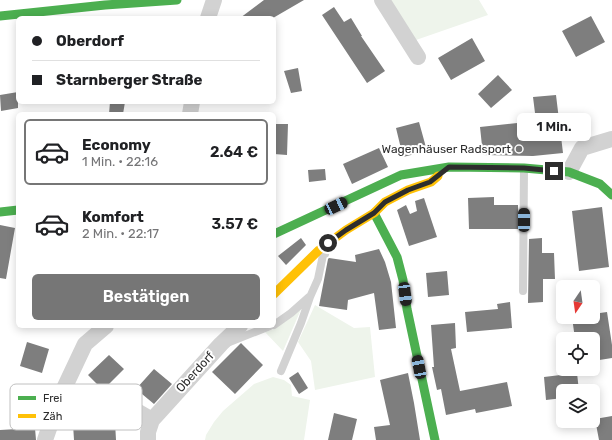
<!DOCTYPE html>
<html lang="de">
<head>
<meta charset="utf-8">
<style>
  :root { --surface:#fff; --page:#f6f6f6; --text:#202124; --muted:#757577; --line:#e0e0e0; --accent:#767676 }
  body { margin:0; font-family:Rubik,sans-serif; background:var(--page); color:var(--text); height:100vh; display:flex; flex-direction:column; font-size:15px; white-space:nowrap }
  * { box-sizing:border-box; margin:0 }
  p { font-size:13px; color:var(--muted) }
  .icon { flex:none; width:22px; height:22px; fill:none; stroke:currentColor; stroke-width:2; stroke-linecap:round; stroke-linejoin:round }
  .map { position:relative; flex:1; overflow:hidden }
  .details { position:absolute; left:16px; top:112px; width:260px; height:216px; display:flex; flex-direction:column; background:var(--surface); border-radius:6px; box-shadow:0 2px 10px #0003 }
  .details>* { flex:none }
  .guide { position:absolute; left:16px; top:16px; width:260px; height:88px; border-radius:6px; box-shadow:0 2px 10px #0003; display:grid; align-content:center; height:88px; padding:0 16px; background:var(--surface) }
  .needle { width:26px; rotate:193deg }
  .fabs { position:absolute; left:556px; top:280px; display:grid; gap:8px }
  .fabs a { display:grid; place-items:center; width:44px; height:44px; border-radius:6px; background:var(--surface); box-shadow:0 2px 10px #0003; font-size:20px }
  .end { position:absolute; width:18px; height:18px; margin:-9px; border:5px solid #2d2d2d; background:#fff; box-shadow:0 0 0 2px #fff }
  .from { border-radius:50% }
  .bubble { position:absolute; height:28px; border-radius:6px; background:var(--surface); box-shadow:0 2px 10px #0003; font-size:13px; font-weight:600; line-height:28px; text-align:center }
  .car { position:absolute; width:12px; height:24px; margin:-12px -6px; border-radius:5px; box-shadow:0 0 3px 1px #0007; background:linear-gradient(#222 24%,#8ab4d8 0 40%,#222 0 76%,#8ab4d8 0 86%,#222 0) }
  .guide b { display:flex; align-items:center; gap:14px; height:38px; font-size:15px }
  .guide b+b { border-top:1px solid var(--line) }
  .guide i { width:10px; height:10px; background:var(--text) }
  ul { padding:7px 0 0; list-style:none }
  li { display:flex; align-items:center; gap:12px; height:66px; margin:0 8px 6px; padding:0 8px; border:2px solid transparent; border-radius:6px }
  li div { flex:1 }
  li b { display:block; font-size:15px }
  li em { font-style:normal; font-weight:600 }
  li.on { border-color:var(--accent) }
  li>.icon { width:36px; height:36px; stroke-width:1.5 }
  .primary-button { display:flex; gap:8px; margin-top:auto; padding:8px 16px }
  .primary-button a { flex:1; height:46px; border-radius:6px; background:var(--accent); color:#fff; font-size:16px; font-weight:600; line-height:46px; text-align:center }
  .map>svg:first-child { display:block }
  .green { fill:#eef4eb }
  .building { fill:#7e7e7e }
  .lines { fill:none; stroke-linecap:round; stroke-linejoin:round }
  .lane { stroke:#d2d2d2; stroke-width:8 }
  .street { stroke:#d2d2d2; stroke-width:16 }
  .fast { stroke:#4caf50; stroke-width:9 }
  .slow { stroke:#ffc107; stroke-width:9 }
  .route { stroke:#2d2d2d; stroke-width:5 }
  .poi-dot { fill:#767676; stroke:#fff; stroke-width:1.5 }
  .labels { text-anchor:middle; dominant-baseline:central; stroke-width:4; stroke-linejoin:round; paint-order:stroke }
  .poi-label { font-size:12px; fill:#2d2d2d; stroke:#fff; text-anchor:end }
  .street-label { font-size:12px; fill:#2d2d2d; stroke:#fff }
  .key { fill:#fff; stroke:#c0c0c0; stroke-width:1 }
  .key-label { font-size:11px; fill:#2d2d2d }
</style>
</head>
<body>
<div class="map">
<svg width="612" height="440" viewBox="0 0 612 440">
  <rect width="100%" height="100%" fill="#fff"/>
  <!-- green -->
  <path class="green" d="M388 0H479L488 15 416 40Z
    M315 305 354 328 370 327 375 377 315 390 311 361 298 342Z
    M302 307 283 351 265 332 274 329Z
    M273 377 284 380 291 385 292 396 310 400 304 440H205L206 435 214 422 223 411 254 384Z"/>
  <!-- building -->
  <path class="building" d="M264 0H304L273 18H240Z
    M334 7 344 22 351 18 362 36H361L385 71 367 83 322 15Z
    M591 16 605 42 576 57 562 31Z
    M472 38 485 61 451 80 438 58Z
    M298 68 302 91 291 93 284 71Z
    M498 75 512 90 491 108 478 94Z
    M18 92V108L1 111 0 95Z
    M556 95 563 153 533 156 483 155 480 127 536 121 533 97Z
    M110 102H125L123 114H109Z
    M419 122 427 151 403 157 396 128Z
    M274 124H288L287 155 274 154Z
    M379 148 388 167 352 184 343 164Z
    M325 169 326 180 309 182 308 170Z
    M494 197V205H518V229H469L468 198Z
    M424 198 437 237 409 246 397 210 406 205 410 214 417 211 415 201Z
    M602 207 609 267 579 271 572 211Z
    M0 225 15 228 6 279 0 278Z
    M301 238 306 245 286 265 278 256Z
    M542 238V253H554L555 279H543V302L528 303 529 239Z
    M379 249 385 262 391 282 396 328 379 330 374 293 348 300 347 310 319 306 328 259 329 258 356 262 355 255Z
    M447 271 449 295 428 297 426 273Z
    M510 302 512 328 467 332 465 312 498 309 497 304Z
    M607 312 612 345V358L593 361V339H575L572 317H593V314Z
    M455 323 456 348 451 349 460 391 507 382 512 406 476 413 475 409 446 415 441 389 437 390 432 367H434L431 325Z
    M27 342 49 349 42 373 20 366Z
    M241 343 263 365 235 394 212 372Z
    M109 355 124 369 103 390 88 375Z
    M154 369 172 384 154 404 136 389Z
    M298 372 308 388 299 394 289 378Z
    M408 373 414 403 420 440H376L374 427 390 425 380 380Z
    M577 373 579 391H563V398L546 400 544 377Z
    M334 413 357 419 352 440H328Z
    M612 416V440H599L595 419Z
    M115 422 116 440H74L73 424Z
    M35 428 36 440H0V430Z"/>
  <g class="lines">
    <!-- lane -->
    <path class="lane" d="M523 291 524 168
      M274 325 291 313 309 297
      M227 343 270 326
      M281 371 301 323 310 297 318 279 323 255 325 254"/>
    <!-- street -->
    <path class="street" d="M382 0 418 57
      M208 18 214 0
      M190 114 192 102
      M569 172 582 148 612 139
      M60 397 86 400 133 409 152 420
      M45 440 60 397 85 344 106 326
      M148 440V432L152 420 221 344 240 326"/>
    <!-- fast -->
    <path class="fast" d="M0 16 105 5 177 0
      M0 212 18 210
      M374 213 397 257 403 280 407 309 435 440
      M274 234 401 175 449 167 524 168 569 172 600 184 612 195"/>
    <!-- slow -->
    <path class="slow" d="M274 294 319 250 346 230 374 213 385 202 408 190 431 182 438 176"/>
  </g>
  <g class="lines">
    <!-- route -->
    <path class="route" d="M328 243 346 230 374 213 385 202 408 190 430 182 449 167 524 168 554 171"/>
  </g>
  <!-- markers -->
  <circle class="poi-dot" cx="519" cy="149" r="4"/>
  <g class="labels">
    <!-- poi labels -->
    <g class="poi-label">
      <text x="511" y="149">Wagenhäuser Radsport</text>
    </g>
    <!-- street labels -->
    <g class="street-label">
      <text transform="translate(195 372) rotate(-48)">Oberdorf</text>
    </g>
  </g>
  <!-- legend -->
  <rect x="10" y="384" width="132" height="46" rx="6" class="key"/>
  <rect x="18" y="396" width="18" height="4" fill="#4caf50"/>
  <rect x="18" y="414" width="18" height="4" fill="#ffc107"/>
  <g class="key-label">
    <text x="43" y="402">Frei</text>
    <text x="43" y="420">Zäh</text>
  </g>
</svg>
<div class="fabs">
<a><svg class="needle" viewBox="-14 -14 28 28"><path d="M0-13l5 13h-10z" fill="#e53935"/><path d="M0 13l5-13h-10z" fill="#757577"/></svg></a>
<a><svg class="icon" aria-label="locate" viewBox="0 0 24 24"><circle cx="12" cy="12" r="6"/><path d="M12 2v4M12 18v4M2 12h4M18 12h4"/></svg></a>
<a><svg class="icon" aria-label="layers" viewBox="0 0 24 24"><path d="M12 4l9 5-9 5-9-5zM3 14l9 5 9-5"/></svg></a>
</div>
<i class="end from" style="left:328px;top:243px"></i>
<i class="end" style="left:554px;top:171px"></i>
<div class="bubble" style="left:517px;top:113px;width:74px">1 Min.</div>
<i class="car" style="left:336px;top:206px;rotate:65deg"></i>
<i class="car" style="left:524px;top:220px;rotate:0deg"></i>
<i class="car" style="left:405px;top:294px;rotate:173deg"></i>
<i class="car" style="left:419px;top:367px;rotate:349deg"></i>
<div class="guide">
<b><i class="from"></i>Oberdorf</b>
<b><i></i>Starnberger Straße</b>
</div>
<section class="details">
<ul>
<li class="on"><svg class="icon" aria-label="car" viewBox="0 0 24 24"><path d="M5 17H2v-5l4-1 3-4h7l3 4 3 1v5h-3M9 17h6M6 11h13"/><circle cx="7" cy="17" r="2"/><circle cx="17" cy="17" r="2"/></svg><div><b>Economy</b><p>1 Min. · 22:16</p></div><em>2.64 €</em></li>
<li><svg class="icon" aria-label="car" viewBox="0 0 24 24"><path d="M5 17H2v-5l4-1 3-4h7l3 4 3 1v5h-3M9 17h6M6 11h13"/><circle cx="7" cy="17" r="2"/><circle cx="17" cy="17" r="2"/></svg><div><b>Komfort</b><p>2 Min. · 22:17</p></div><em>3.57 €</em></li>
</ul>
<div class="primary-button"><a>Bestätigen</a></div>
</section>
</div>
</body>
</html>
